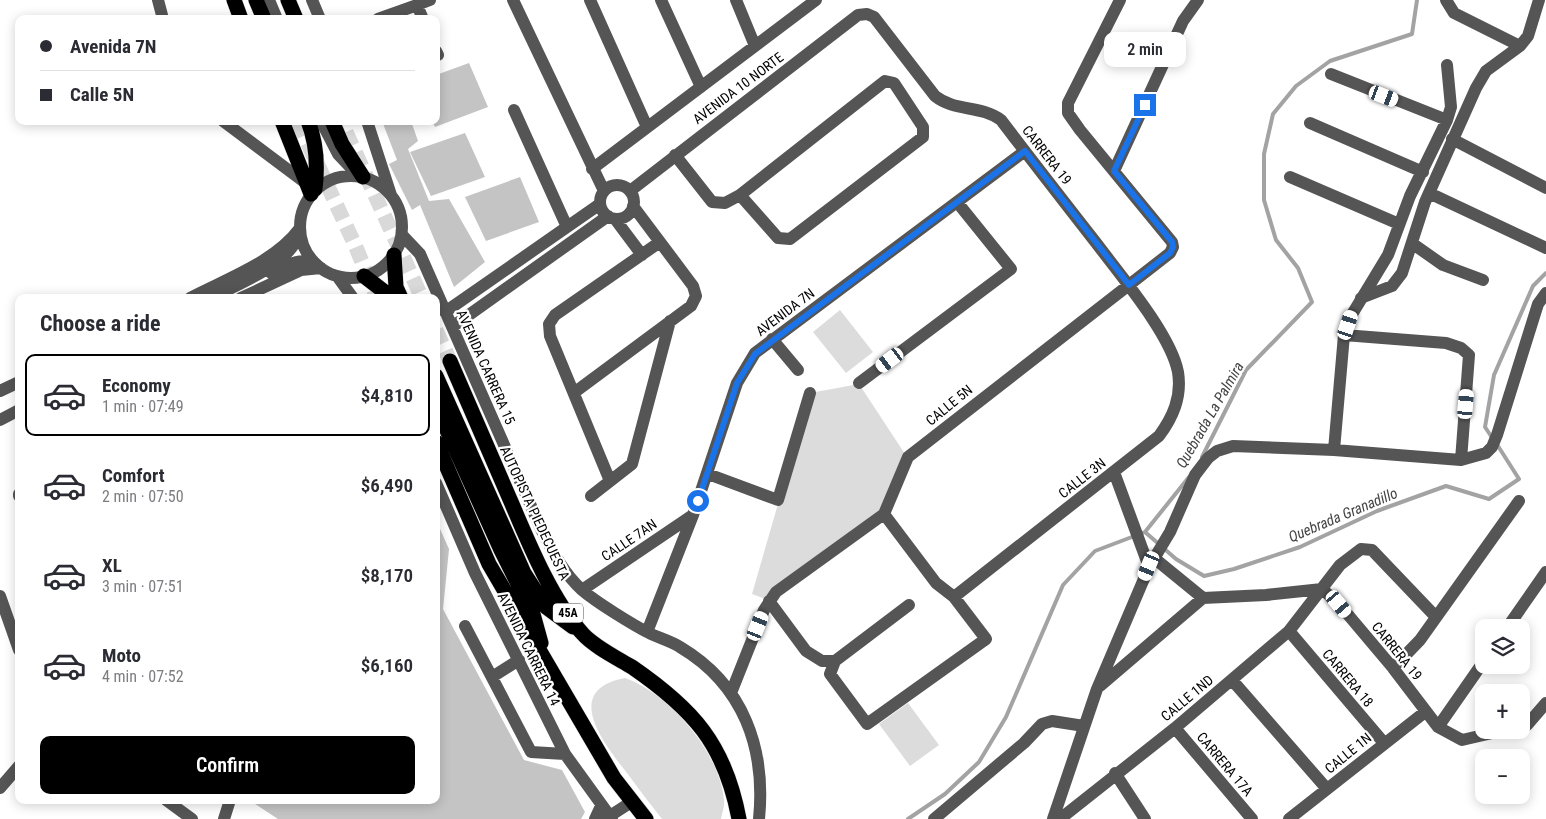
<!DOCTYPE html>
<html lang="en">
<head>
<meta charset="utf-8">
<style>
  :root { --surface:#fff; --page:#f7f7f7; --text:#2b2b33; --muted:#7c7c81; --line:#e1e1e2; --accent:#000 }
  body { margin:0; font-family:"Roboto Condensed",sans-serif; background:var(--page); color:var(--text); height:100vh; display:flex; flex-direction:column; font-size:19px; white-space:nowrap }
  * { box-sizing:border-box; margin:0 }
  p { font-size:16px; color:var(--muted) }
  .icon { flex:none; width:28px; height:28px; fill:none; stroke:currentColor; stroke-width:2; stroke-linecap:round; stroke-linejoin:round }
  .map { position:relative; flex:1; overflow:hidden }
  .side { position:absolute; left:15px; top:294px; width:425px; height:510px; display:flex; flex-direction:column; background:var(--surface); border-radius:10px; box-shadow:0 2px 12px #0003 }
  .side>* { flex:none }
  .guide { position:absolute; left:15px; top:15px; width:425px; height:110px; border-radius:10px; box-shadow:0 2px 12px #0003; display:grid; align-content:center; height:110px; padding:0 25px; background:var(--surface) }
  .controls { position:absolute; left:1475px; top:619px; display:grid; gap:10px }
  .controls a { display:grid; place-items:center; width:55px; height:55px; border-radius:10px; background:var(--surface); box-shadow:0 2px 12px #0003; font-size:25px }
  .end { position:absolute; width:22px; height:22px; margin:-11px; border:6px solid #1a73e8; background:#fff; box-shadow:0 0 0 2px #fff }
  .from { border-radius:50% }
  .bubble { position:absolute; height:35px; border-radius:10px; background:var(--surface); box-shadow:0 2px 12px #0003; font-size:16px; font-weight:600; line-height:35px; text-align:center }
  .car { position:absolute; width:15px; height:30px; margin:-15px -8px; border-radius:6px; box-shadow:0 0 4px 1px #0007; background:linear-gradient(#fff 24%,#345 0 40%,#fff 0 76%,#345 0 86%,#fff 0) }
  .guide b { display:flex; align-items:center; gap:18px; height:48px; font-size:19px }
  .guide b+b { border-top:1px solid var(--line) }
  .guide i { width:12px; height:12px; background:var(--text) }
  ul { padding:0; list-style:none }
  li { display:flex; align-items:center; gap:15px; height:82px; margin:0 10px 8px; padding:0 15px; border:2px solid transparent; border-radius:10px }
  li div { flex:1 }
  li b { display:block; font-size:19px }
  li em { font-style:normal; font-weight:600 }
  li.current { border-color:var(--accent) }
  li>.icon { width:45px; height:45px; stroke-width:1.5 }
  h2 { padding:0 25px; font-size:22px; line-height:60px }
  .primary-button { display:flex; gap:10px; margin-top:auto; padding:10px 25px }
  .primary-button a { flex:1; height:58px; border-radius:10px; background:var(--accent); color:#fff; font-size:20px; font-weight:600; line-height:58px; text-align:center }
  .map>svg:first-child { display:block }
  .green { fill:#dcdcdc }
  .lines { fill:none; stroke-linecap:round; stroke-linejoin:round }
  .stream { stroke:#a3a3a3; stroke-width:4 }
  .building { fill:#c4c4c4 }
  .highway-tunnel { stroke:#d9d9d9; stroke-width:15; stroke-dasharray:15 8; stroke-linecap:butt }
  .highway-casing { stroke:#dbdbdb; stroke-width:16 }
  .minor { stroke:#555; stroke-width:12 }
  .highway { stroke:#000; stroke-width:15 }
  .route { stroke:#1a73e8; stroke-width:6 }
  .labels { text-anchor:middle; dominant-baseline:central; stroke-width:4.5; stroke-linejoin:round; paint-order:stroke }
  .shield { fill:#fff; stroke:#4c4c4c; stroke-width:1 }
  .shield-label { font-size:12px; font-weight:bold; fill:#000 }
  .street-label { font-size:14px; fill:#000; stroke:#fff }
  .water-label { font-size:15px; font-style:italic; fill:#444; stroke:#fff }
</style>
</head>
<body>
<div class="map">
<svg width="1546" height="819" viewBox="0 0 1546 819">
  <rect width="100%" height="100%" fill="#fff"/>
  <!-- green -->
  <path class="green" d="M840 310 873 352 846 373 813 332Z
    M859 384 907 457 883 513 768 600 752 594 810 393Z
    M625 678C669 693 720 753 724 800 725 806 722 813 721 819H662C650 804 638 788 627 773 604 744 561 690 625 678Z
    M908 703 939 745 910 766 879 724Z"/>
  <g class="lines">
    <!-- stream -->
    <path class="stream" d="M1491 436 1485 427 1494 375 1533 286 1546 273
      M1202 457 1246 370 1312 302 1298 268 1276 240 1264 200V154L1273 114 1296 86 1330 61 1412 34 1417 0
      M1145 532 1176 559 1204 576 1234 569 1300 547 1377 511 1446 486 1489 499 1519 479 1498 446
      M908 819 945 794 979 762 1006 717 1063 585 1095 551 1145 532 1189 477"/>
  </g>
  <!-- building -->
  <path class="building" d="M469 63 488 107 435 127 432 121H436V75Z
    M382 121H411L418 141 408 149 429 201 449 199 485 262 454 287 420 205 412 210 389 164 397 160Z
    M465 133 485 177 431 196 410 152Z
    M520 177 539 222 486 241 465 197Z
    M436 520 449 549 443 609 524 760 562 770 585 812 581 819H278L249 800H436Z"/>
  <g class="lines">
    <!-- highway-tunnel -->
    <path class="highway-tunnel" d="M298 122 355 245 377 298
      M346 132 422 298
      M436 330 450 361"/>
    <defs>
      <path id="highway" d="M234 0 241 19
        M256 0 264 19
        M288 0 296 19
        M282 121 311 194
        M308 121C317 144 318 165 315 189
        M332 121 342 144 363 177
        M394 255 396 287 401 298
        M364 276 386 293 388 298
        M450 361C471 409 491 456 512 504 529 544 552 600 582 633 593 646 617 658 632 667 693 709 725 744 739 819
        M436 376 524 573 546 607 573 627
        M436 406 501 550 533 614 541 643
        M436 442 489 564 614 778 646 819"/>
    </defs>
    <!-- highway casing -->
    <use href="#highway" class="highway-casing"/>
    <!-- minor -->
    <path class="minor" d="M158 0 163 19
      M269 0 277 19
      M312 0 320 19
      M513 0 604 191
      M590 0 647 127
      M661 0 701 87
      M736 0 755 46
      M1446 0 1454 13 1520 46
      M417 5 430 0
      M378 19 417 5 423 19
      M436 51 438 55
      M1331 74 1447 120
      M514 110 567 227
      M223 121 307 184
      M321 121 338 154 356 173
      M367 121 391 195
      M1310 123 1423 172
      M1452 139 1546 188
      M675 155 712 202 725 203 740 195 885 81 894 83 923 127V137L790 239 778 238 740 195
      M592 169 816 0
      M1114 171 1183 21 1198 0
      M300 227a51 51 0 1 1 102 0a51 51 0 1 1-102 0Z
      M1290 177 1399 224
      M600 202a17 17 0 1 1 34 0a17 17 0 1 1-34 0Z
      M630 191 858 15 867 14 874 17 935 96C955 112 981 105 1001 120 1033 162 1065 203 1097 244 1121 276 1171 335 1178 372 1182 397 1173 417 1159 436L954 597
      M1429 193 1546 248
      M615 219 642 255
      M402 235 420 254 542 531C553 552 564 574 582 590 596 602 633 625 649 633 659 638 671 641 680 647 744 685 766 749 759 819
      M1413 244 1443 265 1483 280
      M271 273C287 265 300 256 317 265
      M337 276 353 298
      M190 298C226 279 275 262 300 228
      M211 298C238 284 286 266 298 237
      M241 298 301 270 321 268
      M1361 298 1392 286 1402 273 1425 202 1476 88 1486 71 1520 46 1528 36 1539 0
      M445 312 600 204
      M452 327 608 216
      M1344 335 1446 343 1461 348 1469 355 1461 460
      M772 339 798 370
      M859 383 1011 269 957 202
      M0 391 19 382
      M575 392 691 306 696 296 693 286 633 206
      M0 420 19 410
      M1334 450 1344 335 1351 316 1388 255 1410 196 1447 120 1451 107 1447 65
      M708 474 778 500 810 393
      M610 481 550 336 549 324 555 315 660 242
      M436 483 475 573 565 754 612 819
      M19 494V496
      M591 496 632 464 670 321
      M1154 558 1203 598
      M1149 567 1170 532 1195 475 1208 458 1217 451 1233 446 1334 450 1461 460 1486 453 1492 447 1497 435 1538 304 1546 293
      M1322 589 1339 604 1393 668 1438 727 1462 740 1505 730
      M582 590 693 515
      M0 596 19 650
      M769 601 806 651 822 661H835L909 605
      M465 626 531 752 565 754
      M1507 628 1546 572
      M1289 631 1384 743
      M647 632 693 515 737 383 755 353 1025 151
      M835 661 830 674 867 724 986 639 954 597 936 583 884 514
      M1393 668 1420 640 1519 501
      M492 677 519 660
      M1232 680 1327 789
      M1100 686 1203 598 1266 595 1322 589
      M731 693 764 610 776 592 884 514 908 457 1170 253 1173 247 1172 242 1080 130 1068 113V103L1120 0
      M1521 726 1527 725 1546 703
      M1438 727 1484 661
      M1175 728 1252 819
      M1115 773 1145 819
      M0 788 19 766
      M166 800 192 819
      M224 819 230 800
      M595 819 601 806
      M605 819 633 801
      M934 819 1024 743 1042 724 1052 721 1084 726
      M1053 819 1097 689 1149 567 1114 472
      M1060 819 1175 728 1289 631 1340 565 1361 549 1372 550 1436 617
      M1289 819 1425 712"/>
    <!-- highway -->
    <use href="#highway" class="highway"/>
  </g>
  <g class="lines">
    <!-- route -->
    <path class="route" d="M698 501 737 383 755 354 1025 151 1129 285 1170 253 1173 247 1172 242 1114 171 1145 105"/>
  </g>
  <g class="labels">
    <!-- shield labels -->
    <rect class="shield" x="553" y="603.5" width="30" height="19" rx="4"/>
    <g class="shield-label">
      <text x="568" y="613">45A</text>
    </g>
    <!-- street labels -->
    <g class="street-label">
      <text transform="translate(738 88) rotate(-37)">AVENIDA 10 NORTE</text>
      <text transform="translate(1047 155) rotate(52)">CARRERA 19</text>
      <text transform="translate(785 312) rotate(-37)">AVENIDA 7N</text>
      <text transform="translate(486 367) rotate(66)">AVENIDA CARRERA 15</text>
      <text transform="translate(949 405) rotate(-39)">CALLE 5N</text>
      <text transform="translate(1082 478) rotate(-38)">CALLE 3N</text>
      <text transform="translate(535 513) rotate(65)">AUTOPISTA PIEDECUESTA</text>
      <text transform="translate(629 540) rotate(-34)">CALLE 7AN</text>
      <text transform="translate(529 649) rotate(64)">AVENIDA CARRERA 14</text>
      <text transform="translate(1397 651) rotate(51)">CARRERA 19</text>
      <text transform="translate(1348 678) rotate(50)">CARRERA 18</text>
      <text transform="translate(1187 698) rotate(-40)">CALLE 1ND</text>
      <text transform="translate(1348 753) rotate(-39)">CALLE 1N</text>
      <text transform="translate(1225 764) rotate(50)">CARRERA 17A</text>
    </g>
    <!-- water labels -->
    <g class="water-label">
      <text transform="translate(1210 415) rotate(-60)">Quebrada La Palmira</text>
      <text transform="translate(1343 515) rotate(-23)">Quebrada Granadillo</text>
    </g>
  </g>
</svg>
<div class="controls">
<a><svg class="icon" aria-label="layers" viewBox="0 0 24 24"><path d="M12 4l9 5-9 5-9-5zM3 14l9 5 9-5"/></svg></a>
<a>+</a>
<a>−</a>
</div>
<i class="end from" style="left:698px;top:501px"></i>
<i class="end" style="left:1145px;top:105px"></i>
<div class="bubble" style="left:1104px;top:32px;width:82px">2 min</div>
<i class="car" style="left:1384px;top:96px;rotate:111deg"></i>
<i class="car" style="left:1348px;top:325px;rotate:18deg"></i>
<i class="car" style="left:890px;top:360px;rotate:233deg"></i>
<i class="car" style="left:1466px;top:404px;rotate:5deg"></i>
<i class="car" style="left:1149px;top:566px;rotate:203deg"></i>
<i class="car" style="left:1339px;top:604px;rotate:140deg"></i>
<i class="car" style="left:758px;top:626px;rotate:22deg"></i>
<div class="guide">
<b><i class="from"></i>Avenida 7N</b>
<b><i></i>Calle 5N</b>
</div>
<section class="side">
<h2>Choose a ride</h2>
<ul>
<li class="current"><svg class="icon" aria-label="car" viewBox="0 0 24 24"><path d="M5 17H2v-5l4-1 3-4h7l3 4 3 1v5h-3M9 17h6M6 11h13"/><circle cx="7" cy="17" r="2"/><circle cx="17" cy="17" r="2"/></svg><div><b>Economy</b><p>1 min · 07:49</p></div><em>$4,810</em></li>
<li><svg class="icon" aria-label="car" viewBox="0 0 24 24"><path d="M5 17H2v-5l4-1 3-4h7l3 4 3 1v5h-3M9 17h6M6 11h13"/><circle cx="7" cy="17" r="2"/><circle cx="17" cy="17" r="2"/></svg><div><b>Comfort</b><p>2 min · 07:50</p></div><em>$6,490</em></li>
<li><svg class="icon" aria-label="car" viewBox="0 0 24 24"><path d="M5 17H2v-5l4-1 3-4h7l3 4 3 1v5h-3M9 17h6M6 11h13"/><circle cx="7" cy="17" r="2"/><circle cx="17" cy="17" r="2"/></svg><div><b>XL</b><p>3 min · 07:51</p></div><em>$8,170</em></li>
<li><svg class="icon" aria-label="car" viewBox="0 0 24 24"><path d="M5 17H2v-5l4-1 3-4h7l3 4 3 1v5h-3M9 17h6M6 11h13"/><circle cx="7" cy="17" r="2"/><circle cx="17" cy="17" r="2"/></svg><div><b>Moto</b><p>4 min · 07:52</p></div><em>$6,160</em></li>
</ul>
<div class="primary-button"><a>Confirm</a></div>
</section>
</div>
</body>
</html>
